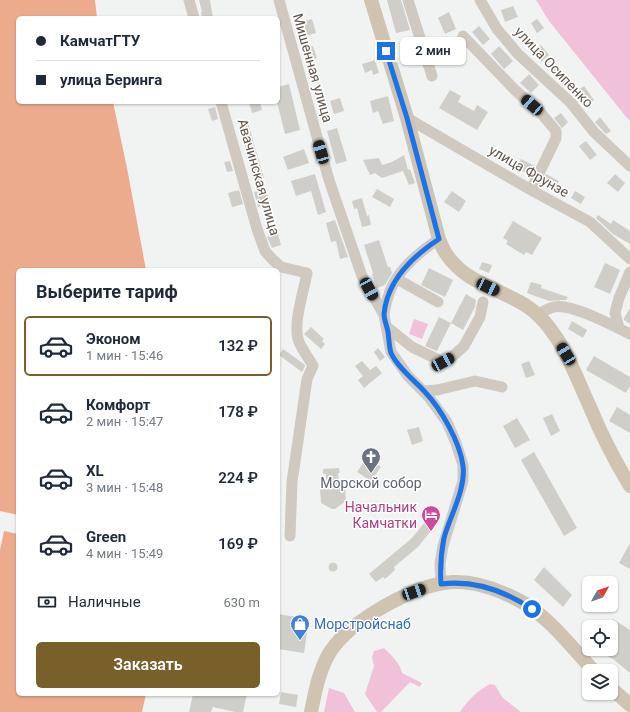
<!DOCTYPE html>
<html lang="ru">
<head>
<meta charset="utf-8">
<style>
  :root { --surface:#fff; --page:#f6f6f7; --text:#1f2937; --muted:#747a83; --line:#e0e1e3; --accent:#795f2a }
  body { margin:0; font-family:Roboto,sans-serif; background:var(--page); color:var(--text); height:100vh; display:flex; flex-direction:column; font-size:15px; white-space:nowrap }
  * { box-sizing:border-box; margin:0 }
  p { font-size:13px; color:var(--muted) }
  .icon { flex:none; width:22px; height:22px; fill:none; stroke:currentColor; stroke-width:2; stroke-linecap:round; stroke-linejoin:round }
  .map { position:relative; flex:1; overflow:hidden }
  .sheet { position:absolute; left:16px; top:268px; width:264px; height:428px; display:flex; flex-direction:column; background:var(--surface); border-radius:6px; box-shadow:0 1px 3px #0004 }
  .sheet>* { flex:none }
  .guide { position:absolute; left:16px; top:16px; width:264px; height:88px; border-radius:6px; box-shadow:0 1px 3px #0004; display:grid; align-content:center; height:88px; padding:0 20px; background:var(--surface) }
  .needle { width:26px; rotate:50deg }
  .tools { position:absolute; left:582px; top:576px; display:grid; gap:8px }
  .tools a { display:grid; place-items:center; width:36px; height:36px; border-radius:6px; background:var(--surface); box-shadow:0 1px 3px #0004; font-size:20px }
  .end { position:absolute; width:18px; height:18px; margin:-9px; border:5px solid #1a73e8; background:#fff; box-shadow:0 0 0 2px #fff }
  .from { border-radius:50% }
  .bubble { position:absolute; height:28px; border-radius:6px; background:var(--surface); box-shadow:0 1px 3px #0004; font-size:13px; font-weight:600; line-height:28px; text-align:center }
  .car { position:absolute; width:12px; height:24px; margin:-12px -6px; border-radius:5px; box-shadow:0 0 3px 1px #0007; background:linear-gradient(#222 24%,#8ab4d8 0 40%,#222 0 76%,#8ab4d8 0 86%,#222 0) }
  .guide b { display:flex; align-items:center; gap:14px; height:38px; font-size:15px }
  .guide b+b { border-top:1px solid var(--line) }
  .guide i { width:10px; height:10px; background:var(--text) }
  ul { padding:0; list-style:none }
  li { display:flex; align-items:center; gap:12px; height:60px; margin:0 8px 6px; padding:0 12px; border:2px solid transparent; border-radius:6px }
  li div { flex:1 }
  li b { display:block; font-size:15px }
  li em { font-style:normal; font-weight:600 }
  li.on { border-color:var(--accent) }
  li>.icon { width:36px; height:36px; stroke-width:1.5 }
  h2 { padding:0 20px; font-size:18px; line-height:48px }
  .pay { display:flex; align-items:center; gap:10px; height:44px; padding:0 20px; font-size:15px }
  .pay p { margin-inline-start:auto }
  .primary-button { display:flex; gap:8px; margin-top:auto; padding:8px 20px }
  .primary-button a { flex:1; height:46px; border-radius:6px; background:var(--accent); color:#fff; font-size:16px; font-weight:600; line-height:46px; text-align:center }
  .map>svg:first-child { display:block }
  .green { fill:#f0c1d9 }
  .water { fill:#edab8e }
  .pier { fill:#f1f3f3 }
  .building { fill:#d0cec8 }
  .lines { fill:none; stroke-linecap:round; stroke-linejoin:round }
  .minor { stroke:#d0c9bf; stroke-width:11 }
  .major { stroke:#cfc3b1; stroke-width:14 }
  .route { stroke:#1a73e8; stroke-width:5 }
  .labels { text-anchor:middle; dominant-baseline:central; stroke-width:3; stroke-linejoin:round; paint-order:stroke }
  .street-label { font-size:14px; fill:#5f5549; stroke:#fff }
  .worship-label { font-size:14px; fill:#5b616d; stroke:#fff }
  .hotel-label { font-size:14px; fill:#b23c85; stroke:#fff; text-anchor:end }
  .shop-label { font-size:14px; fill:#366cbe; stroke:#fff; text-anchor:start }
</style>
</head>
<body>
<div class="map">
<svg width="630" height="712" viewBox="0 0 630 712">
  <rect width="100%" height="100%" fill="#f1f3f3"/>
  <!-- green -->
  <path class="green" d="M536 0H630V121L627 118 549 21Z
    M414 319 428 324 422 339 409 334Z
    M384 648C391 655 401 664 402 673L422 683 420 687 410 682 381 712H377L365 694 374 666 372 657 374 651Z
    M490 684 495 685 503 698 521 712H460C468 700 477 691 490 684Z
    M329 688 344 693 355 712H324Z"/>
  <!-- water -->
  <path class="water" d="M0 0H95L97 18H18V102H113L127 168 146 270H18V694H146L142 712H0Z"/>
  <!-- pier -->
  <path class="pier" d="M0 511 18 515V534L4 531 0 550Z"/>
  <!-- building -->
  <path class="building" d="M199 0H210L213 18H202L201 12H202Z
    M387 0H401L410 30 396 33Z
    M513 6 518 17 505 22 501 10Z
    M449 12 456 29 445 34 438 18Z
    M312 19 316 33 298 38 294 24Z
    M537 19 544 28 537 33 531 23Z
    M479 26 490 39 483 45 472 32Z
    M541 45 549 55 541 62 533 52Z
    M313 46 317 58 306 61 302 49Z
    M415 46 418 58 408 60 405 48Z
    M499 46 513 61 504 69 491 54Z
    M375 60 379 73 373 75 372 70 365 73 362 64Z
    M556 65 564 75 566 74 570 80 563 86 551 69Z
    M529 74 539 85 531 93 520 83Z
    M289 84 300 130 285 134 277 102H278V87Z
    M584 86 594 100 589 104 578 90Z
    M450 90 461 96 458 102 474 111 477 105 488 112 477 130 439 108Z
    M388 96 394 121 383 124 378 111 373 113 370 101Z
    M340 98 344 111 334 114 330 101Z
    M249 102H260L262 110 252 113Z
    M215 107 218 119 212 121 208 109Z
    M561 113 568 122 562 128 554 118Z
    M600 117 611 131 606 134 595 122Z
    M248 123 264 178 258 181 256 176 253 177 250 168 244 141 243 142 239 126Z
    M337 128 347 161 336 164 327 131Z
    M586 141 597 155 590 160 579 146Z
    M304 149 309 163 288 170 283 157Z
    M404 155 408 170 410 169 415 183 409 185 403 171 382 178 375 173 370 175 363 160 379 158 382 165 392 162Z
    M521 159 535 166 530 175 517 168Z
    M230 161 233 171 227 172 224 162Z
    M315 174 326 212 318 215 311 191 296 196 291 181Z
    M546 174 559 181 555 189 542 182Z
    M615 174 625 183 618 192 607 183Z
    M266 188 270 204 258 207 254 192Z
    M377 189 394 199 390 207 372 197Z
    M239 190 243 204 232 207 228 193Z
    M452 191 466 201 459 212 444 202Z
    M575 191 585 197 581 204 571 198Z
    M362 198 367 216 369 215 371 225 362 227 357 208 354 209 352 201Z
    M598 215 611 224 613 220 630 231V244L613 234 596 218Z
    M335 220 348 257 340 259 336 241 331 242 326 223Z
    M513 221 542 238 532 255 526 252 524 255 506 244 508 241 503 238Z
    M278 234 281 245 272 248 267 237Z
    M379 240 388 267H390L392 273 385 285 377 288 372 274 373 273 364 245Z
    M482 262 492 265 489 273 479 269Z
    M605 263 620 270 610 294 594 287Z
    M429 268 453 280 445 297 421 285Z
    M531 282 542 285 541 288 568 297 566 300 549 301 527 293Z
    M466 294 476 300 475 307 463 330 451 323Z
    M630 308V324L624 320V318Z
    M439 317 451 323 437 351 425 346Z
    M572 321 587 330 583 338 568 329Z
    M311 327 324 339 322 341 325 344 321 349 304 334Z
    M378 348 385 357 380 361 374 352Z
    M283 349 304 364 305 366 302 372 279 355Z
    M594 356 630 377V386L626 393 586 370Z
    M362 361 370 370 376 366 382 373 364 388 358 380 363 376 355 366Z
    M529 361 535 375 526 378 521 364Z
    M617 407 630 415V433L609 421Z
    M552 414 560 431 551 436 543 418Z
    M517 418 530 440 515 448 503 426Z
    M419 427 423 441 412 445 407 430Z
    M534 452 577 528 564 536 521 460Z
    M367 457 381 467 371 481 357 472Z
    M339 468 340 473H338L339 483 345 487 346 501 335 509H332L321 503 320 489 326 483V474H323V469Z
    M430 516 434 520 430 532 418 547 394 567 395 570 385 579 383 577 376 582 369 574 412 538Z
    M630 543V569L619 563Z
    M328.5 567a4.5 4.5 0 1 1 9 0a4.5 4.5 0 1 1-9 0Z
    M544 567 572 595 563 607 534 580Z
    M278 614 309 619 304 653 278 649Z
    M613 619 630 630V673L613 659 605 655 600 649H611V627H604Z
    M281 692 298 695 296 707 279 704Z
    M193 694H247L243 712H235L213 707 211 712H189Z"/>
  <g class="lines">
    <!-- minor -->
    <path class="minor" d="M189 0 194 18
      M279 0 329 180 362 276 384 315 391 352 408 376 428 396 447 422 456 443 463 465V481L443 546 440 564 441 583
      M408 0 432 76
      M480 0 497 29 518 54 571 103 594 132 630 166
      M463 36 515 90 540 112 556 131V138L531 190
      M221 102 257 229 265 251 273 260 281 267 307 273C304 291 292 325 299 342 303 351 309 358 313 366L307 379 292 482 290 536
      M407 118 531 190 590 222 630 259
      M397 279 438 302
      M384 315C385 309 386 303 388 297 395 272 419 252 439 239
      M537 315C542 312 548 308 554 307 571 303 614 326 630 334
      M387 327 412 347 443 362 453 356 464 346 480 317 483 302
      M619 328 615 313 619 298 630 272
      M424 391 437 390 475 381 502 387"/>
    <!-- major -->
    <path class="major" d="M371 0 407 118 439 239C441 244 443 250 447 255 468 287 511 290 538 315 564 340 575 375 590 407 601 434 615 461 630 486
      M611 688 630 705
      M311 712C315 692 319 670 330 652 351 620 415 584 453 582 477 581 502 591 522 602 549 617 573 649 594 671"/>
  </g>
  <g class="lines">
    <!-- route -->
    <path class="route" d="M386 51 407 118 439 239C413 256 387 281 384 314 384 320 387 326 388 332 389 338 389 347 391 353 398 368 414 380 425 392 441 409 460 442 463 466 466 489 450 516 444 538 441 553 440 568 441 584 473 580 505 591 532 609"/>
  </g>
  <!-- icons -->
  <defs>
    <symbol id="church-pin" viewBox="-11 -11 22 30"><path d="M0 17L-7.5 6A9.5 9.5 0 1 1 7.5 6Z" fill="#6b7280" stroke="#fff"/><path d="M-1.2-6h2.4v3.5h3.3v2.4h-3.3V6h-2.4V-.1h-3.3v-2.4h3.3Z" fill="#fff"/></symbol>
    <symbol id="hotel-pin" viewBox="-11 -11 22 30"><path d="M0 17L-7.5 6A9.5 9.5 0 1 1 7.5 6Z" fill="#d1479c" stroke="#fff"/><path d="M-6-4.5h1.5V1H6V5H4.5V3h-9V5H-6ZM-4 0a1.8 1.8 0 1 1 3.6 0ZM.5 0V-2.5h3Q6-2.5 6 0Z" fill="#fff"/></symbol>
    <symbol id="shop-pin" viewBox="-11 -11 22 30"><path d="M0 17L-7.5 6A9.5 9.5 0 1 1 7.5 6Z" fill="#3f7fe0" stroke="#fff"/><path d="M-5-2.5h2.3a2.7 3.5 0 0 1 5.4 0H5L5.5 6h-11ZM-1.5-2.5h3a1.5 2.3 0 0 0-3 0Z" fill="#fff"/></symbol>
  </defs>
  <g fill-rule="evenodd">
    <use href="#church-pin" x="360" y="446" width="22" height="30"/>
    <use href="#hotel-pin" x="420" y="504" width="22" height="30"/>
    <use href="#shop-pin" x="289" y="613" width="22" height="30"/>
  </g>
  <g class="labels">
    <!-- street labels -->
    <g class="street-label">
      <text transform="translate(554 67) rotate(46)">улица Осипенко</text>
      <text transform="translate(313 68) rotate(74)">Мишенная улица</text>
      <text transform="translate(529 171) rotate(30)">улица Фрунзе</text>
      <text transform="translate(259 177) rotate(74)">Авачинская улица</text>
    </g>
    <!-- worship labels -->
    <g class="worship-label">
      <text x="371" y="483">Морской собор</text>
    </g>
    <!-- hotel labels -->
    <g class="hotel-label">
      <text x="417" y="507">Начальник<tspan x="417" dy="16">Камчатки</tspan></text>
    </g>
    <!-- shop labels -->
    <g class="shop-label">
      <text x="314" y="624">Морстройснаб</text>
    </g>
  </g>
</svg>
<div class="tools">
<a><svg class="needle" viewBox="-14 -14 28 28"><path d="M0-13l5 13h-10z" fill="#e53935"/><path d="M0 13l5-13h-10z" fill="#747a83"/></svg></a>
<a><svg class="icon" aria-label="locate" viewBox="0 0 24 24"><circle cx="12" cy="12" r="6"/><path d="M12 2v4M12 18v4M2 12h4M18 12h4"/></svg></a>
<a><svg class="icon" aria-label="layers" viewBox="0 0 24 24"><path d="M12 4l9 5-9 5-9-5zM3 14l9 5 9-5"/></svg></a>
</div>
<i class="end from" style="left:532px;top:609px"></i>
<i class="end" style="left:386px;top:51px"></i>
<div class="bubble" style="left:400px;top:37px;width:66px">2 мин</div>
<i class="car" style="left:532px;top:105px;rotate:311deg"></i>
<i class="car" style="left:321px;top:152px;rotate:344deg"></i>
<i class="car" style="left:488px;top:287px;rotate:115deg"></i>
<i class="car" style="left:369px;top:289px;rotate:151deg"></i>
<i class="car" style="left:566px;top:354px;rotate:329deg"></i>
<i class="car" style="left:443px;top:362px;rotate:62deg"></i>
<i class="car" style="left:414px;top:592px;rotate:71deg"></i>
<div class="guide">
<b><i class="from"></i>КамчатГТУ</b>
<b><i></i>улица Беринга</b>
</div>
<section class="sheet">
<h2>Выберите тариф</h2>
<ul>
<li class="on"><svg class="icon" aria-label="car" viewBox="0 0 24 24"><path d="M5 17H2v-5l4-1 3-4h7l3 4 3 1v5h-3M9 17h6M6 11h13"/><circle cx="7" cy="17" r="2"/><circle cx="17" cy="17" r="2"/></svg><div><b>Эконом</b><p>1 мин · 15:46</p></div><em>132 ₽</em></li>
<li><svg class="icon" aria-label="car" viewBox="0 0 24 24"><path d="M5 17H2v-5l4-1 3-4h7l3 4 3 1v5h-3M9 17h6M6 11h13"/><circle cx="7" cy="17" r="2"/><circle cx="17" cy="17" r="2"/></svg><div><b>Комфорт</b><p>2 мин · 15:47</p></div><em>178 ₽</em></li>
<li><svg class="icon" aria-label="car" viewBox="0 0 24 24"><path d="M5 17H2v-5l4-1 3-4h7l3 4 3 1v5h-3M9 17h6M6 11h13"/><circle cx="7" cy="17" r="2"/><circle cx="17" cy="17" r="2"/></svg><div><b>XL</b><p>3 мин · 15:48</p></div><em>224 ₽</em></li>
<li><svg class="icon" aria-label="car" viewBox="0 0 24 24"><path d="M5 17H2v-5l4-1 3-4h7l3 4 3 1v5h-3M9 17h6M6 11h13"/><circle cx="7" cy="17" r="2"/><circle cx="17" cy="17" r="2"/></svg><div><b>Green</b><p>4 мин · 15:49</p></div><em>169 ₽</em></li>
</ul>
<div class="pay"><svg class="icon" aria-label="cash" viewBox="0 0 24 24"><path d="M3 7h18v10H3z"/><circle cx="12" cy="12" r="2"/></svg>Наличные<p>630 m</p></div>
<div class="primary-button"><a>Заказать</a></div>
</section>
</div>
</body>
</html>
